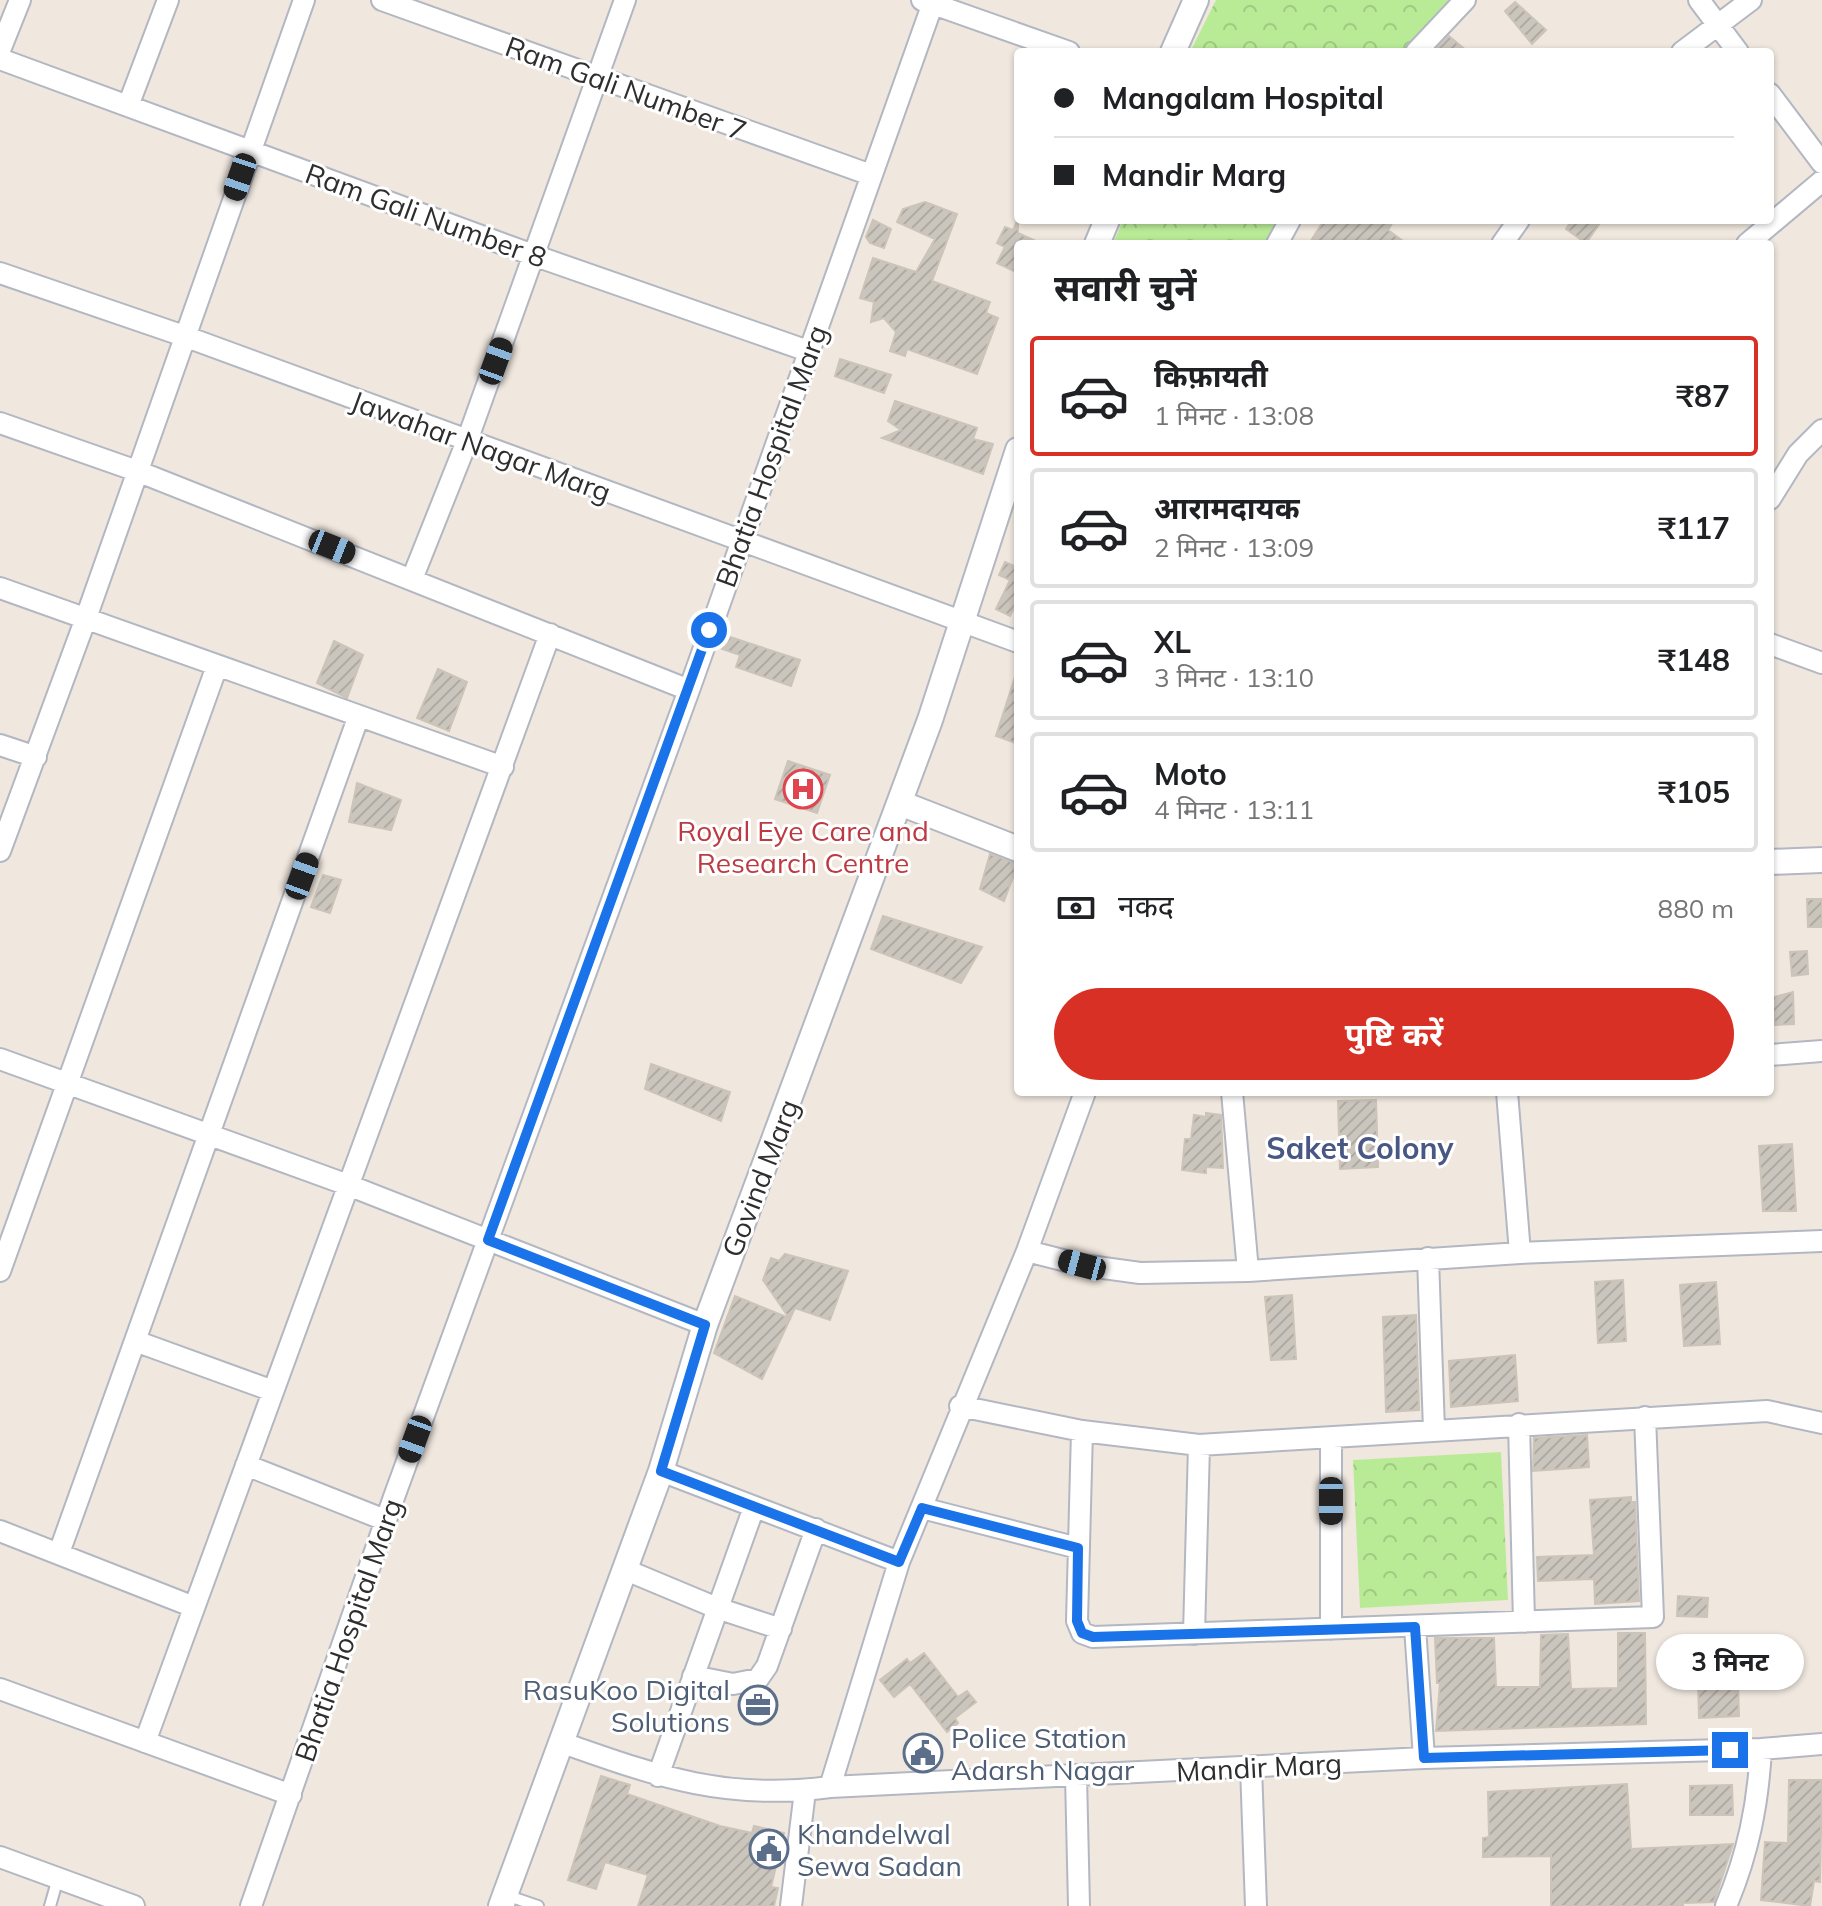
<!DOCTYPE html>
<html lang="hi">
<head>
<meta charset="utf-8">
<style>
  :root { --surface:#fff; --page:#f2f2f2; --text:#202124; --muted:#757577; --line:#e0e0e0; --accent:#d93025 }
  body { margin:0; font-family:Mulish,"Noto Sans Devanagari",sans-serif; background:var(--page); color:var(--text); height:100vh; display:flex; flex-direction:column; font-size:30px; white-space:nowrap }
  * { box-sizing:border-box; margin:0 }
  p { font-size:26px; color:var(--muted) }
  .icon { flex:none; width:44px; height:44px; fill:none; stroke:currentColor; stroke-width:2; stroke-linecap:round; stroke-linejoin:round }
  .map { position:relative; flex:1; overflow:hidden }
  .side { position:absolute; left:1014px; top:240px; width:760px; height:856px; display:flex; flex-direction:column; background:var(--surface); border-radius:8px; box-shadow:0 2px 6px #0004 }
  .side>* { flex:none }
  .hud { position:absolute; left:1014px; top:48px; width:760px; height:176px; border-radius:8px; box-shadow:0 2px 6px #0004; display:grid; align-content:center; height:176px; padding:0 40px; background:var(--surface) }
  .end { position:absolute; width:36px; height:36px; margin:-18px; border:10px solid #1a73e8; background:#fff; box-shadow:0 0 0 4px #fff }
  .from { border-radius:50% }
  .bubble { position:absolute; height:56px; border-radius:28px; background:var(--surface); box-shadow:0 2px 6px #0004; font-size:26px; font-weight:700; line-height:56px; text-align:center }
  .car { position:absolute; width:24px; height:48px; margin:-24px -12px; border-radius:10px; box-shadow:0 0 6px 2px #0007; background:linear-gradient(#222 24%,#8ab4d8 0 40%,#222 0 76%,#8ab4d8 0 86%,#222 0) }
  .hud b { display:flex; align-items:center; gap:28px; height:76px; font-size:30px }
  .hud b+b { border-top:2px solid var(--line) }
  .hud i { width:20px; height:20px; background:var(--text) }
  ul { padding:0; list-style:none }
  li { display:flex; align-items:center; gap:24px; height:120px; margin:0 16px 12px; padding:0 24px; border:4px solid var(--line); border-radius:8px }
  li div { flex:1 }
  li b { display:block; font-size:30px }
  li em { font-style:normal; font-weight:700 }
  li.on { border-color:var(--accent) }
  li>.icon { width:72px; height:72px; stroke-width:1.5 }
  h2 { padding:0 40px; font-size:36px; line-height:96px }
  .pay { display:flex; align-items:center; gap:20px; height:88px; padding:0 40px; font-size:30px }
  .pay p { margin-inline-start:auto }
  .cta { display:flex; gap:16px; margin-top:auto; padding:16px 40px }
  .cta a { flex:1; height:92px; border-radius:48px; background:var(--accent); color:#fff; font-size:32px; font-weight:700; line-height:92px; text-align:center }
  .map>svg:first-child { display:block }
  .forest { fill:url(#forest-crowns) }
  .building { fill:url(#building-hatch); stroke:#ccc4b8; stroke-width:2 }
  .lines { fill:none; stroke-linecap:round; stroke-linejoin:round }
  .service-casing { stroke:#b3b7c2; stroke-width:14 }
  .minor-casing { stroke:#b3b7c2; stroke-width:24 }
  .tertiary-casing { stroke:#b3b7c2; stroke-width:28 }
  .service { stroke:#fff; stroke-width:10 }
  .minor { stroke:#fff; stroke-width:20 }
  .tertiary { stroke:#fff; stroke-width:24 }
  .route { stroke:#1a73e8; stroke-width:10 }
  .labels { text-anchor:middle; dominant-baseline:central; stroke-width:6; stroke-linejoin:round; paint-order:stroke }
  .street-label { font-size:28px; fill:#2e2e2e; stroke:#fff }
  .health-label { font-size:28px; fill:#be3a42; stroke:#fff }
  .service-label { font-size:28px; fill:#4e5e75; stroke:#fff; text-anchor:start }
  .neighbourhood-label { font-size:30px; font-weight:bold; fill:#485784; stroke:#fff }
</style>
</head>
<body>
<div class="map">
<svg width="1822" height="1906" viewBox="0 0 1822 1906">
  <defs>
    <pattern id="forest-crowns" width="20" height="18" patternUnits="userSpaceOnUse" patternTransform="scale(2)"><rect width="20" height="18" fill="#b9eb97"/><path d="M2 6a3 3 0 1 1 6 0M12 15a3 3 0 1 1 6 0" fill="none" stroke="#9fca82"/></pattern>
    <pattern id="building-hatch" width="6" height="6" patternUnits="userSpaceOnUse" patternTransform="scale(2)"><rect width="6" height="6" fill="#cbc6bd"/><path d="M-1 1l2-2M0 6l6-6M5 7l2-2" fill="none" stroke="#afaaa3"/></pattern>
  </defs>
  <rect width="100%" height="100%" fill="#f0e8df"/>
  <!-- forest -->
  <path class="forest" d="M1216 0H1453L1404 52H1190Z
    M1123 220H1290L1277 244H1113Z
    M1501 1452 1508 1600 1360 1608 1353 1460Z"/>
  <!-- building -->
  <path class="building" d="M1515 2 1546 30 1532 44 1505 11Z
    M1449 36 1468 52H1434Z
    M925 202 957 214 932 281 990 302 986 313 998 318 977 374 907 349 905 356 890 351 896 332 884 318 871 322 874 302 860 298 873 258 916 272 935 239 897 222 903 209Z
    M1018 219V233L1042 244H1018V273L997 263 1005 247 997 243 1005 227 1013 230Z
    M873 220 891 229 884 248 870 243 866 237Z
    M1324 220H1394L1388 230 1407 244H1309Z
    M1572 220H1602L1586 243 1566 229Z
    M840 359 891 375 884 393 835 376Z
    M895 401 977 428 973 439 993 444 983 474 882 438 901 430 888 421Z
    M1005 562 1016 567 1018 562V600L1010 616 996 609 1010 580 999 575Z
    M727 636 800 660 791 686 736 667 740 655 722 649Z
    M334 641 363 655 347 698 317 683Z
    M438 669 467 682 449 731 417 718Z
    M1015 677H1018V744L996 736Z
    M788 761 830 775 817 813 775 799Z
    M357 783 401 800 391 830 349 822Z
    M990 854 1018 864 1004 901 980 889Z
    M323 875 341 880 330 913 311 907Z
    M1807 899H1822V927H1808Z
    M883 916 982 947 961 983 871 949Z
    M1807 951 1808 974 1792 976 1790 952Z
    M1793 992 1794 1024 1775 1025 1771 998Z
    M651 1064 730 1092 721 1121 645 1089Z
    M1376 1100 1378 1167 1340 1169 1338 1101Z
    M1206 1113 1221 1115 1223 1168 1206 1167V1173L1182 1170 1185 1139H1191L1194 1115 1206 1117Z
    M1792 1144 1796 1211H1763L1759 1146Z
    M785 1254 848 1271 830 1320 795 1308 762 1379 714 1353 735 1296 789 1318 763 1280 771 1258 779 1261Z
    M1623 1280 1626 1341 1598 1343 1595 1282Z
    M1716 1282 1720 1344 1684 1346 1680 1285Z
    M1292 1295 1296 1359 1271 1360 1265 1297Z
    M1416 1315 1419 1410 1386 1412 1383 1317Z
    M1515 1355 1518 1401 1451 1407 1449 1361Z
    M1587 1435 1589 1467 1533 1471 1534 1438Z
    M1631 1497V1502H1635L1639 1601 1595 1604 1594 1579 1538 1581 1537 1557 1594 1555 1590 1500Z
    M1678 1596 1708 1598 1707 1617 1677 1616Z
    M1618 1633H1645L1646 1724 1436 1731 1440 1683H1437L1435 1638H1494L1496 1687H1540L1541 1635 1568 1634 1571 1689 1618 1688Z
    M924 1653 958 1697 967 1691 976 1702 955 1718 958 1723 947 1732 910 1684 894 1697 880 1680 907 1659 910 1663Z
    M1738 1681 1739 1716 1699 1718 1698 1682Z
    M601 1776 630 1785 627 1794 720 1826 752 1833 754 1826 784 1833 771 1887 778 1888 774 1906H638L648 1875 605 1862 596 1889 568 1880Z
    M1789 1780H1822L1820 1882 1814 1881 1810 1906 1761 1900 1765 1842 1788 1843Z
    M1627 1784 1631 1849 1733 1844 1714 1902 1683 1903V1906H1551V1856L1483 1857V1838L1489 1837 1488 1792Z
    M1732 1785 1733 1815H1690V1786Z"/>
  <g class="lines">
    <defs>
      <path id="service" d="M506 1895 538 1906
        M50 1906 58 1878"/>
      <path id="minor" d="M382 0 871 175
        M922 0 1069 52
        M1699 0 1738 52
        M0 50 20 0
        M1416 52 1465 0
        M1682 52 1751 0
        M0 59 533 255 808 351
        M1770 94 1822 163
        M128 106 168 0
        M1277 244 1290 220
        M1502 244 1519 220
        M1747 244 1822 181
        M0 273 184 336 1018 642
        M0 423 137 471 689 690
        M1770 499 1798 454 1822 430
        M412 579 467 441 625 0
        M0 588 503 767
        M1770 644 1822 663
        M0 745 36 757
        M0 851 86 618 304 0
        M1770 1055 1822 1051
        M0 1059 348 1185 705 1325
        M1232 1092 1248 1271
        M1507 1092 1520 1253
        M1027 1251 1082 1265 1140 1273 1248 1271 1520 1253 1822 1241
        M1428 1258 1434 1430
        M0 1271 217 666
        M138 1342 273 1391
        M960 1406 1082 1431 1199 1445 1767 1411 1822 1423
        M1519 1424 1524 1622
        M1082 1431 1077 1621 1082 1633 1093 1637 1653 1617 1645 1417
        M246 1465 385 1520
        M661 1471 899 1562
        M922 1508 1078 1548
        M0 1531 194 1607
        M59 1553 358 718
        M626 1570 717 1608 781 1629
        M1415 1627 1424 1758
        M1331 1629V1438
        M1194 1634 1199 1445
        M693 1676 733 1684 758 1679 767 1666 816 1529
        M0 1689 291 1795
        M145 1742 550 634
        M560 1742C657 1776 724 1801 830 1787L1424 1758 1761 1749 1822 1744
        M1251 1767 1256 1906
        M658 1776 754 1507
        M1076 1776 1079 1906
        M830 1787 899 1562 1027 1251 1085 1092
        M0 1857 134 1906
        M251 1906 394 1497 689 690 934 0
        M791 1906 805 1791
        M1726 1906C1748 1854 1758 1805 1761 1749"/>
      <path id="tertiary" d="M1173 52 1196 0
        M1097 244 1107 220
        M900 803 1018 849
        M1770 862 1822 860
        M501 1906 661 1471 705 1325 930 720 1018 450"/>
    </defs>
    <!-- service casing -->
    <use href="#service" class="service-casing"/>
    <!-- minor casing -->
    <use href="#minor" class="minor-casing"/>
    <!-- tertiary casing -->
    <use href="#tertiary" class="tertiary-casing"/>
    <!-- service -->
    <use href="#service" class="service"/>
    <!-- minor -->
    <use href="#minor" class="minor"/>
    <!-- tertiary -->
    <use href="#tertiary" class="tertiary"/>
  </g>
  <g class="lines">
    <!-- route -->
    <path class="route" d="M709 630 488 1240 705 1325 661 1471 899 1562 922 1508 1078 1548 1077 1621 1082 1633 1093 1637 1415 1627 1424 1758 1730 1750"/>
  </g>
  <!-- icons -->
  <defs>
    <symbol id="hospital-ring" viewBox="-11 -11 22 22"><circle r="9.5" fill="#fff" stroke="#e0444e" stroke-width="1.5"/><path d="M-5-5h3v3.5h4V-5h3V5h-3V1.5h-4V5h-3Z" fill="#e0444e"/></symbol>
    <symbol id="office-ring" viewBox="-11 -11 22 22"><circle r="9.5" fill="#fff" stroke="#5c6f8a" stroke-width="1.5"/><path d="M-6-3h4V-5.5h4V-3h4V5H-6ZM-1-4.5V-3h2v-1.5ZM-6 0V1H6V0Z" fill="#5c6f8a"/></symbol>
    <symbol id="civic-ring" viewBox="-11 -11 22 22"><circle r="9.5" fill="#fff" stroke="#5c6f8a" stroke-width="1.5"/><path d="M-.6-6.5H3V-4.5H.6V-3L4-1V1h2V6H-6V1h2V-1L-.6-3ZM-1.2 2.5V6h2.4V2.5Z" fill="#5c6f8a"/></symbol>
  </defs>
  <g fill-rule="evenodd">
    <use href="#hospital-ring" x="781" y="767" width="44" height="44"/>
    <use href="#office-ring" x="736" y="1683" width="44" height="44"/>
    <use href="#civic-ring" x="901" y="1731" width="44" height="44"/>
    <use href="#civic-ring" x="747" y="1827" width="44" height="44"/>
  </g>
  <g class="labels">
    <!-- street labels -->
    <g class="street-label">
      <text transform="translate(626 88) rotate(20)">Ram Gali Number 7</text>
      <text transform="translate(426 215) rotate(20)">Ram Gali Number 8</text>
      <text transform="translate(481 446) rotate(20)">Jawahar Nagar Marg</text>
      <text transform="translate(771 456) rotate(-70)">Bhatia Hospital Marg</text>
      <text transform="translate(760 1178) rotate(-69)">Govind Marg</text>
      <text transform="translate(348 1630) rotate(-71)">Bhatia Hospital Marg</text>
      <text transform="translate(1259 1767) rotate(-3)">Mandir Marg</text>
    </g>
    <!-- health labels -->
    <g class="health-label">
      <text x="803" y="830">Royal Eye Care and<tspan x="803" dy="32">Research Centre</tspan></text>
    </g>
    <!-- service labels -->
    <g class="service-label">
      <text x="730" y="1689" text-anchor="end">RasuKoo Digital<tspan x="730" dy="32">Solutions</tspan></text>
      <text x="951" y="1737">Police Station<tspan x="951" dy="32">Adarsh Nagar</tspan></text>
      <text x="797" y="1833">Khandelwal<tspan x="797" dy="32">Sewa Sadan</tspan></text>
    </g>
    <!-- neighbourhood labels -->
    <g class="neighbourhood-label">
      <text x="1360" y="1148">Saket Colony</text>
    </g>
  </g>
</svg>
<i class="end from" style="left:709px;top:630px"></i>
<i class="end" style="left:1730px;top:1750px"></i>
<div class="bubble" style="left:1656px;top:1634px;width:148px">3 मिनट</div>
<i class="car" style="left:240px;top:177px;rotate:199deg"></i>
<i class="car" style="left:496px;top:361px;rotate:20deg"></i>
<i class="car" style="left:332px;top:547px;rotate:112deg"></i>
<i class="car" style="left:302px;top:876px;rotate:20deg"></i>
<i class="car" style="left:1082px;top:1265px;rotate:285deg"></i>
<i class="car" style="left:415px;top:1439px;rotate:200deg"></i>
<i class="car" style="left:1331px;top:1501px;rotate:180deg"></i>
<div class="hud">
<b><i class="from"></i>Mangalam Hospital</b>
<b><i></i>Mandir Marg</b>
</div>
<section class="side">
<h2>सवारी चुनें</h2>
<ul>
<li class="on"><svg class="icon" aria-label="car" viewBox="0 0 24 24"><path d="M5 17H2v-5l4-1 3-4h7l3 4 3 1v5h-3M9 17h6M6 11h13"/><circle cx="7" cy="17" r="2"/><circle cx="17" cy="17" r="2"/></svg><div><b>किफ़ायती</b><p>1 मिनट · 13:08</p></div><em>₹87</em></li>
<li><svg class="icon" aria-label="car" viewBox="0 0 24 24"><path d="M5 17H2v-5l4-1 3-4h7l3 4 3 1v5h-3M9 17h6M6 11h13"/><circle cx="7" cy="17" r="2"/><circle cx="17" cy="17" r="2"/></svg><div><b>आरामदायक</b><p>2 मिनट · 13:09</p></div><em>₹117</em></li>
<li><svg class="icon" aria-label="car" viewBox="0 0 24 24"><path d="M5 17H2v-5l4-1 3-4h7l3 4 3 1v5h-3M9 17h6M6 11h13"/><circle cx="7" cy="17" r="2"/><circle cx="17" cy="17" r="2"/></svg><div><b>XL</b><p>3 मिनट · 13:10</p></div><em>₹148</em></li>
<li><svg class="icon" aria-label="car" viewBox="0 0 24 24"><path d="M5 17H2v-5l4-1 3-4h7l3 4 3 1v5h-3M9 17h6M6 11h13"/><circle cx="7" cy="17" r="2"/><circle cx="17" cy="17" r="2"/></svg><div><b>Moto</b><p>4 मिनट · 13:11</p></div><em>₹105</em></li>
</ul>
<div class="pay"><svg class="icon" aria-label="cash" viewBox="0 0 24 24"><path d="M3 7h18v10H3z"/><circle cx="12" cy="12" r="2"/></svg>नकद<p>880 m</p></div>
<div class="cta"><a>पुष्टि करें</a></div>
</section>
</div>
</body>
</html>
